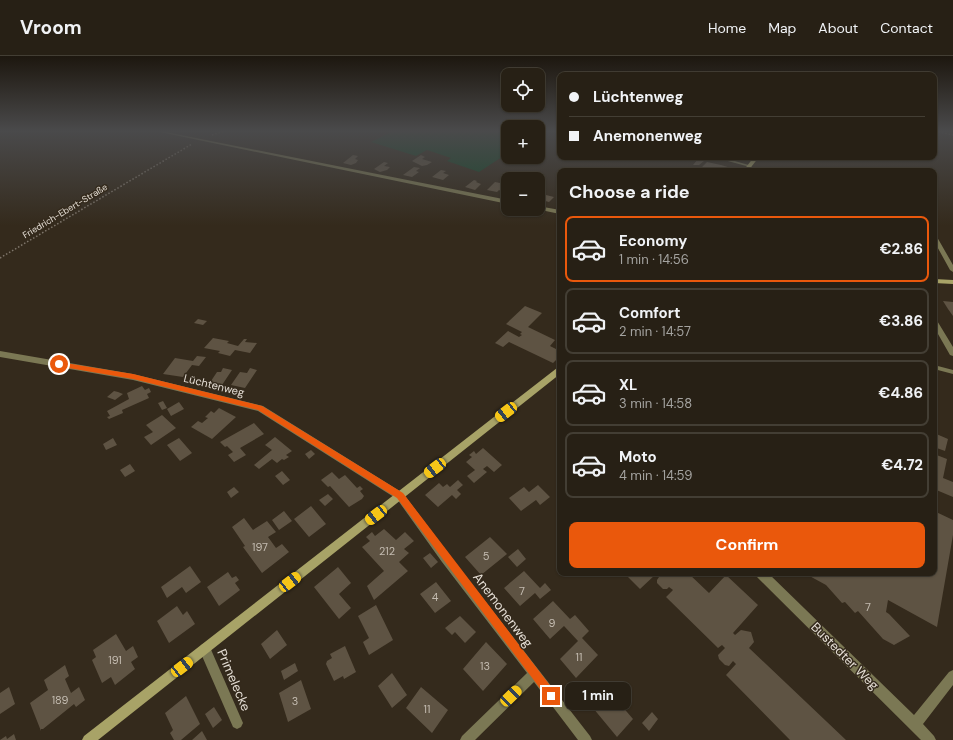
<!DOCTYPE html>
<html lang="en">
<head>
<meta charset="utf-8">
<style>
  :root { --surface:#272015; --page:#2f281e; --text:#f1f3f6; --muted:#a4a3a0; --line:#433e34; --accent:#ea580c }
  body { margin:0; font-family:"DM Sans",sans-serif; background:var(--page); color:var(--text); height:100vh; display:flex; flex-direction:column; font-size:15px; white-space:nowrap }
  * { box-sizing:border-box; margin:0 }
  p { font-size:13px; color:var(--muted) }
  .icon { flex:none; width:22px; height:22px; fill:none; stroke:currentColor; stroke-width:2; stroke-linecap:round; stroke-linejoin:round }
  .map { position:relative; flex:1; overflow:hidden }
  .side { position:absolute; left:557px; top:112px; width:380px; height:408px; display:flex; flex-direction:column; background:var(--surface); border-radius:8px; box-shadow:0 1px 3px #0004,0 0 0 1px var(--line) }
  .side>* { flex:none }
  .top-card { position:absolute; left:557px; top:16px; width:380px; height:88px; border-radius:8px; box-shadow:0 1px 3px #0004,0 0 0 1px var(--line); display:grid; align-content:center; height:88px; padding:0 12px; background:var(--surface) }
  .fabs { position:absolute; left:501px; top:12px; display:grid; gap:8px }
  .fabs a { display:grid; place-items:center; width:44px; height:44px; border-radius:8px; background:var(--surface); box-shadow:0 1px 3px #0004,0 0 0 1px var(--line); font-size:20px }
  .end { position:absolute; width:18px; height:18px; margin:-9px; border:5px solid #ea580c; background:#fff; box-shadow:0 0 0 2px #fff }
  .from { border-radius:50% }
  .bubble { position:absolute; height:28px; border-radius:8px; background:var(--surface); box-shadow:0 1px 3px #0004,0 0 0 1px var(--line); font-size:13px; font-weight:700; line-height:28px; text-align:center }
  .car { position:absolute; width:12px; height:24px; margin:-12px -6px; border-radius:5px; box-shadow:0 0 3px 1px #0007; background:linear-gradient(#f5c518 24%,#345 0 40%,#f5c518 0 76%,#345 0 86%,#f5c518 0) }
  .top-card b { display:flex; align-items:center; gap:14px; height:38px; font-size:15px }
  .top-card b+b { border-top:1px solid var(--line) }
  .top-card i { width:10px; height:10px; background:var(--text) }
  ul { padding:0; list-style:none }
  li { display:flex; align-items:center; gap:12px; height:66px; margin:0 8px 6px; padding:0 4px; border:2px solid var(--line); border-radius:8px }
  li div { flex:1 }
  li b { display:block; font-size:15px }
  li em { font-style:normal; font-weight:700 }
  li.on { border-color:var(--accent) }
  li>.icon { width:36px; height:36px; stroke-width:1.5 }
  h2 { padding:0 12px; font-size:18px; line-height:48px }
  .action { display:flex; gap:8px; margin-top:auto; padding:8px 12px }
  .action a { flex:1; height:46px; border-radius:8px; background:var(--accent); color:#fff; font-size:16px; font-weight:700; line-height:46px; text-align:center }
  header { display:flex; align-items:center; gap:24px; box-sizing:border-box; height:56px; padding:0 20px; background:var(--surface); border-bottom:1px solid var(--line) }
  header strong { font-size:19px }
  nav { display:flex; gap:22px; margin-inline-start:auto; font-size:14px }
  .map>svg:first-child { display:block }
  .green { fill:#144629 }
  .building { fill:#5e5343 }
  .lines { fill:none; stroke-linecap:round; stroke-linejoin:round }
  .path { stroke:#7f766b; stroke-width:1.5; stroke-dasharray:1.5 2; stroke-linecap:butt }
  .lane { fill:#7b7854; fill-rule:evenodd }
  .street { fill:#7b7854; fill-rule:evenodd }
  .secondary { fill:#a8a367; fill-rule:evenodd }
  .route { fill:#ea580c }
  .labels { text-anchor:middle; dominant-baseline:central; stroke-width:3; stroke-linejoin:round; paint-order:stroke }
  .far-street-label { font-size:9px; fill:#e6dfd6; stroke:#342a1c }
  .street-label { font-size:11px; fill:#e6dfd6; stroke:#342a1c }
  .near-number-label { font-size:11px; fill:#c4bcb1 }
  .near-street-label { font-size:13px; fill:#e6dfd6; stroke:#342a1c }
</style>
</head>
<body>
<header>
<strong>Vroom</strong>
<nav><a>Home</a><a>Map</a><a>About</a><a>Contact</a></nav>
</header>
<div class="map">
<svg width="953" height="684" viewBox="0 0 953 684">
  <rect width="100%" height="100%" fill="#342a1c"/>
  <!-- green -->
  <path class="green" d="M393 75H508V97L479 116 447 105 451 102 427 94 416 100 371 86Z"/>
  <!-- building -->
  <path class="building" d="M353 99 358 100 355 103 358 104 356 107 351 109 343 107Z
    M421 99 425 101 422 103 432 106 427 109 422 110 412 105Z
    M698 103 704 105 699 109H693Z
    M384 106 388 107 384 110 390 111 387 114 380 116 374 113Z
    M707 106 721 109 731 112 728 115 716 113 715 115H703L705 113 701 112Z
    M414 111 420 112 416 115 419 116 412 121 403 119Z
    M441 114 446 115 443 117 449 119 443 124 432 121Z
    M474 124 477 125 476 126 481 128 475 134 465 131Z
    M495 126 505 128 501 133H503L501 135 499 134 497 136 487 134Z
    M542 138 554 141 549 146 538 143Z
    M943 245 953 246V260L948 253Z
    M525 250 542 257 528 271 555 284 550 290 560 295V300L553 307 509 286 503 291 495 287 508 275 519 281 522 279 520 278 522 276 506 268Z
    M198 263 207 265 203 269 194 267Z
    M213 282 229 285 227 287 238 290 244 283H247L245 286 257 287 250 297 235 294 230 300 218 297 220 295 204 292Z
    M197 300 206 301 199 310 192 309 183 321 163 318 175 302 193 305Z
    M223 312 232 314 222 329 209 328 217 316H221Z
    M250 312 257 314 245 332 231 329 240 316 247 317Z
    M934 316 938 317V332L934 330Z
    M142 330 145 334 149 332 151 336 147 338 149 342 122 354 123 357 109 363 107 361 110 360 107 355 129 343 127 337Z
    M114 335 118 336 123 338 115 344 107 341Z
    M163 345 167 352 162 354 158 347Z
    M179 346 184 353 171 360 167 353Z
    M219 352 236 361 212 383 191 371 198 365 202 367 208 362 205 361 211 355 214 357Z
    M162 359 176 372 151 389 144 381 153 376 146 369Z
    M254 367 264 378 240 392 246 399 234 406 228 399 233 396 227 390 225 391 220 386Z
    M934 377 948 383 945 395 934 391Z
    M275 381 292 395 286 399 289 401 284 404 282 403 277 407 272 403 259 413 254 409 272 394 265 389Z
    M113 382 117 389 106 394 103 388Z
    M179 382 192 397 180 405 167 389Z
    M483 392 502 409 494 416 487 410 483 413 487 416 474 427 467 420 475 414 466 406 472 401 469 399 474 395 476 398Z
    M311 394 315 398 309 403 305 398Z
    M934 398 947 403 943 422 953 426V441L934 433Z
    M130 408 135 415 125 421 120 414Z
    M282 415 290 424 283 429 275 420Z
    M332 416 339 423 345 419 357 432 360 430 363 433 360 435 364 440 362 443 349 451 330 430 328 431 321 424Z
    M458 424 463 429 457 434 461 438 456 443 452 439 438 451 425 439 439 427 443 431 447 428 450 431Z
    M538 429 550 441 540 449 536 444 521 455 509 442 524 431 529 436Z
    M234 431 239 436 231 442 227 436Z
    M328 438 333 443 325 450 319 444Z
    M311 450 326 468 309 481 294 463Z
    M284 455 292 465 279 474 272 464Z
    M934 455 953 464V479L937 571 888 544 886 556 889 558 910 580 894 589 883 583 858 555 855 557 845 546 842 547 826 529 804 517H934Z
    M244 462 253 474 267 465 276 476 268 481 276 492 282 488 289 496 262 517 243 491 245 490 232 471Z
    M384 473 396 484 405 476 414 485 404 493 409 497 399 506 408 515 374 544 367 530 384 515 362 491 370 485 366 481 372 476 375 480Z
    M490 481 507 498 481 519 465 501Z
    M518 493 526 503 517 511 508 501Z
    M430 497 438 506 431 512 423 502Z
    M190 510 201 526 186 537 182 531 167 542 161 531Z
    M338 511 351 527 339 538 351 552 339 563 314 531Z
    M524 515 540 532 545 527 551 534 540 543 535 537 520 550 504 532Z
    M228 516 232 522 236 520 239 524 235 527 240 534 219 550 207 531Z
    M624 517H688L709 537 726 519 758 549 733 577 735 579 741 574 751 576 754 586 749 592 846 684H790L726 619 736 608 733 605 729 610 725 609 719 603 718 599 725 592 722 589 718 592 666 541 673 534 669 531 667 533H663L657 527V524L659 521 656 518 640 533Z
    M436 526 451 545 435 557 420 538Z
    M553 545 570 563 575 559 589 575 582 582 598 599 576 622 560 603 578 585 564 570 550 583 533 563Z
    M376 549 393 584 369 599 363 586 369 582 358 560Z
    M177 550 183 559 187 555 195 568 169 587 157 565Z
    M460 560 476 576 465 587 455 576 452 579 445 572Z
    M277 574 287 589 270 603 261 588Z
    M116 578 126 595 133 590 138 601 131 606 135 613 115 629 111 621 102 627 92 604 96 601 93 594Z
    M486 586 507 608 483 635 463 613Z
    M345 590 356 616 344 623 343 620 334 625 326 608 327 605 332 602 330 598Z
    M295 607 298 615 284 624 281 615Z
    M65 609 69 620 65 623 71 637 79 631 85 644 76 651 74 648 43 673H41V675L30 647 48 634 44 624Z
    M392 617 407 639 392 652 378 630Z
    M301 624 311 653 288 666 279 637Z
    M9 631 15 648 0 658V637Z
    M421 631 448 654 432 677 406 652Z
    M609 635 633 663 617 681 593 652Z
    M186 640 200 668 181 684H174L170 677 173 674 165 657Z
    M214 651 222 664 213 672 205 658Z
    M652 656 658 663 649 675 642 667Z
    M202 675 207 684H192Z
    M14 678 16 684H0L6 680 7 683Z"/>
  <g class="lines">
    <!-- path -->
    <path class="path" d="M935 75 953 79
      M212 79 224 75
      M757 112 768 115
      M0 202 192 88"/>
    <!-- lane -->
    <path class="lane" d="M934 179 937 181 953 209V216L950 214 934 185Z
      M934 309 953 314V318L934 313Z"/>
    <!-- street -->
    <path class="street" d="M155 75H161L508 144V148Z
      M713 101H721L752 110 750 111Z
      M538 150 560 154V158L536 153H538Z
      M934 263H936L953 291V300L950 299 934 271Z
      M0 295 133 318 263 350 403 437 450 500 590 680 592 684H578L534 626 475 684H460L462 680 527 617 442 506 397 443 258 355 133 324 0 301Z
      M756 517H768L914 659 949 616 953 614V629L923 668 934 680 936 684H921L757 521Z
      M205 587 209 589 243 667 241 671 237 673 233 671 199 593 201 589Z"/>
    <!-- secondary -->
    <path class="secondary" d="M754 101H759L748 115H743Z
      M934 223 953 224V228L934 227Z
      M560 311V318L98 684H82L84 680 557 312Z"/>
  </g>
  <!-- sky -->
  <linearGradient id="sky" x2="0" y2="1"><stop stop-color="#1d170f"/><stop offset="0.44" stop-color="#4a4a4b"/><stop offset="1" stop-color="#4a4a4b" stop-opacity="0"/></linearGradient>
  <rect width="953" height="170" fill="url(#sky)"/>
  <!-- route -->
  <path class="route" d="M59 306 133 318 262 350 403 437 555 636 556 640 555 643 551 645 548 643 397 442 258 354 133 323 57 310V307Z"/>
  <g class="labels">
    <!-- far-street labels -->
    <g class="far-street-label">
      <text transform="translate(65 155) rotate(-31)">Friedrich-Ebert-Straße</text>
    </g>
    <!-- street labels -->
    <g class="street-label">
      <text transform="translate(214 329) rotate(14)">Lüchtenweg</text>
    </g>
    <!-- near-number labels -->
    <g class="near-number-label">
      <text x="260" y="491">197</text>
      <text x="387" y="495">212</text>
      <text x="486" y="500">5</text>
      <text x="522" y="535">7</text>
      <text x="435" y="541">4</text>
      <text x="868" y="551">7</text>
      <text x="552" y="567">9</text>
      <text x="579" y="601">11</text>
      <text x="115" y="604">191</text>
      <text x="485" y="610">13</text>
      <text x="60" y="644">189</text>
      <text x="295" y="645">3</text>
      <text x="427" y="653">11</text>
    </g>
    <!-- near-street labels -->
    <g class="near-street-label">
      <text transform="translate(503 554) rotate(53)">Anemonenweg</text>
      <text transform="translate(845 600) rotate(45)">Bustedter Weg</text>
      <text transform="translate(234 624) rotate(67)">Primelecke</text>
    </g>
  </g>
</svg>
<div class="fabs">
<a><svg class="icon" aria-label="locate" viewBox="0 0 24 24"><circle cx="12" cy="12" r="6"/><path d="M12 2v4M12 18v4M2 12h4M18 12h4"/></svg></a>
<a>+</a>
<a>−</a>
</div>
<i class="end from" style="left:59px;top:308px"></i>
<i class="end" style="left:551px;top:640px"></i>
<div class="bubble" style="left:565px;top:626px;width:66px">1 min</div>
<i class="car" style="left:506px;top:356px;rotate:232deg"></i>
<i class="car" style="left:435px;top:412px;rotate:232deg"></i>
<i class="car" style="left:376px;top:459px;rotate:232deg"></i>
<i class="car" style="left:290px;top:526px;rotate:52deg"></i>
<i class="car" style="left:182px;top:611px;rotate:52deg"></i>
<i class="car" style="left:511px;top:640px;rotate:46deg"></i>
<div class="top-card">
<b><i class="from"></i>Lüchtenweg</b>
<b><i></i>Anemonenweg</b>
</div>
<section class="side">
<h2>Choose a ride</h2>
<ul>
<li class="on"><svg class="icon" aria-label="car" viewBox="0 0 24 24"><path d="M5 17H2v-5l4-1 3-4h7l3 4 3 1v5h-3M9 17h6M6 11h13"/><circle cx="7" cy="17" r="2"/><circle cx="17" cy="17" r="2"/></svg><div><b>Economy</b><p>1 min · 14:56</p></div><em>€2.86</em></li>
<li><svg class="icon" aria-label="car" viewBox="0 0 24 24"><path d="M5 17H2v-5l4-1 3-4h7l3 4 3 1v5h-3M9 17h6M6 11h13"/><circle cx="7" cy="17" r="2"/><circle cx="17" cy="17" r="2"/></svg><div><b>Comfort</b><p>2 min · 14:57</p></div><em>€3.86</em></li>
<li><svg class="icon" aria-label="car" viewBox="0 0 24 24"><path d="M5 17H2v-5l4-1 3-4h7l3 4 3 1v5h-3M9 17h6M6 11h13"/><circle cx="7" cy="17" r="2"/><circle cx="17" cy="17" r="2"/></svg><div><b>XL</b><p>3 min · 14:58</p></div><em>€4.86</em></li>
<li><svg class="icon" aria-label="car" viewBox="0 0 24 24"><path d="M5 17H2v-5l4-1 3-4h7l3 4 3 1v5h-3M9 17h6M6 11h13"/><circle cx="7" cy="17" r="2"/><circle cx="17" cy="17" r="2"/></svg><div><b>Moto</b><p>4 min · 14:59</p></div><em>€4.72</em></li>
</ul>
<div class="action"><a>Confirm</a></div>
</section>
</div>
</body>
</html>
